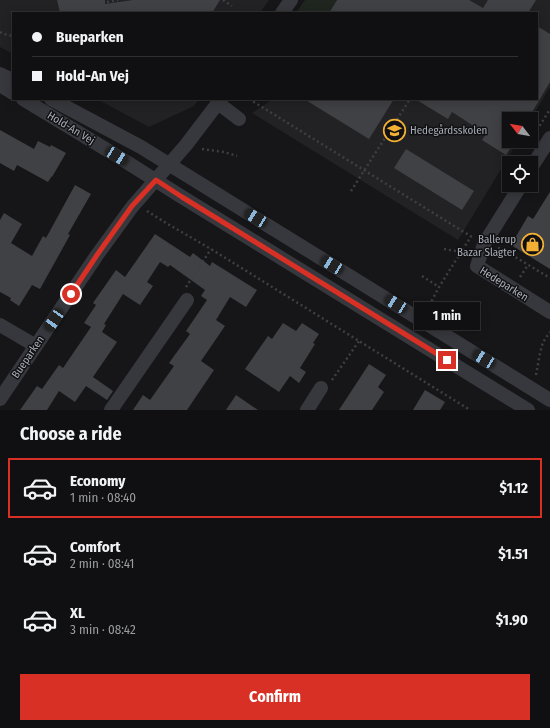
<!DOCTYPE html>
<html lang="en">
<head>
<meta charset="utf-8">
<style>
  :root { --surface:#101012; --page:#19191b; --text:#f1f3f6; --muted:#9c9d9f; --line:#303032; --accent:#d93025 }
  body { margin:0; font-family:"Fira Sans Condensed",sans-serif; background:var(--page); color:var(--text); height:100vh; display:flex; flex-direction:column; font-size:15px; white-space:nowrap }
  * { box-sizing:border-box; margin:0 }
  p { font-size:13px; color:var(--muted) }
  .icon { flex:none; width:22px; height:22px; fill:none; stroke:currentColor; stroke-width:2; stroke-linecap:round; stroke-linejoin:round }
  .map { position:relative; height:410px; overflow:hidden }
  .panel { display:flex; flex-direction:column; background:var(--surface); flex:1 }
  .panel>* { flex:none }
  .hud { position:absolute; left:12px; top:12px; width:526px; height:88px; border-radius:0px; box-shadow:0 2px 10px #0003,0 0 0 1px var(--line); display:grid; align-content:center; height:88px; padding:0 20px; background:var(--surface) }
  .needle { width:26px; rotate:301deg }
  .buttons { position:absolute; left:502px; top:112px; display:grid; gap:8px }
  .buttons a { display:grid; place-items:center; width:36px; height:36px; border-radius:0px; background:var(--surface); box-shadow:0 2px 10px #0003,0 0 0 1px var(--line); font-size:20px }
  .end { position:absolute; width:18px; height:18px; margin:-9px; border:5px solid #d93025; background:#fff; box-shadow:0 0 0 2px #fff }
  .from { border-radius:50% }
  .bubble { position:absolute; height:28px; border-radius:0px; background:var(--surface); box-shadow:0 2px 10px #0003,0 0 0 1px var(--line); font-size:13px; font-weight:700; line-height:28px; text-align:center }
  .car { position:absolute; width:12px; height:24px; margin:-12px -6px; border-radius:5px; box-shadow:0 0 3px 1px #0007; background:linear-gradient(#222 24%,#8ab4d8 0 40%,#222 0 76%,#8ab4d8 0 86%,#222 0) }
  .hud b { display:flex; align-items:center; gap:14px; height:38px; font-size:15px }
  .hud b+b { border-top:1px solid var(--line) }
  .hud i { width:10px; height:10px; background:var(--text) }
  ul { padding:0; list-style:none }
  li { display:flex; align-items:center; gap:12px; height:60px; margin:0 8px 6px; padding:0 12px; border:2px solid transparent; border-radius:0px }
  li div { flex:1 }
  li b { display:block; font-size:15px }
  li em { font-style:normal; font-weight:700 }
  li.current { border-color:var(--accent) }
  li>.icon { width:36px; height:36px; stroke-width:1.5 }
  h2 { padding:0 20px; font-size:18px; line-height:48px }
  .cta { display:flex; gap:8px; margin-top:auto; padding:8px 20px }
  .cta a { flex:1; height:46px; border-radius:0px; background:var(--accent); color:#fff; font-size:16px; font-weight:700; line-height:46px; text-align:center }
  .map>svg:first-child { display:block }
  .built { fill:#222225 }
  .green { fill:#1e261f }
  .building { fill:#404145 }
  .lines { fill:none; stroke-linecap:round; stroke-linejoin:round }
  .path { stroke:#3d3f44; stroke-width:2.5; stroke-dasharray:2 3; stroke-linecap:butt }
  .minor { stroke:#37383d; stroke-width:14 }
  .route { stroke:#d93025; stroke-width:5 }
  .labels { text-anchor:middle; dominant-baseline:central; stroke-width:3; stroke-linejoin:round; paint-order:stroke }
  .street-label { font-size:11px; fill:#a8adb8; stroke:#111113 }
  .poi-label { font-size:11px; fill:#a8adb8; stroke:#111113; text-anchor:start }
</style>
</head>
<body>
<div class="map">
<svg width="550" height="410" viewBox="0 0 550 410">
  <rect width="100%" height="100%" fill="#161618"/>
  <!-- built -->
  <path class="built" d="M0 0H269L260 13H13V54L0 47Z
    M337 0H550V87L531 119H509V141H518L458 240 252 113 273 99H537V13H329Z
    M97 99H199L194 106 149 127Z"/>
  <!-- green -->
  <path class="green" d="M305 0H337L329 13H296Z"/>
  <!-- building -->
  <path class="building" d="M57 0H105V4L133 0H220L212 13H60Z
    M337 0H469L483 8 488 0H536L528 13H329Z
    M537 26 550 34V82L528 119H509V141H515L506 155 482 140 486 134 452 112 448 119 415 99H537Z
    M304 99H394L369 139Z
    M0 130 34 149 38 141 50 147 51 145 66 153 52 177V176L48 182 17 165 14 171 0 163Z
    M406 149 474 191 462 210 394 168Z
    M75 185 91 194 68 234 70 235 40 289 32 285 19 306 10 300 11 298 0 292V220L4 213 22 224 11 243 32 256 43 236 46 238Z
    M550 192V269L511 245 528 216 533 219Z
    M155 234 190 257 193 253 210 266 212 262 257 290 246 307 230 297 216 320 225 326 201 361 214 370 187 410H133L143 395 150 400 174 366 169 363 190 334 186 331 207 300 201 296 205 290 170 265 168 267 160 262 147 282 153 286 140 305 123 294 104 324 106 325 102 332 117 342 93 377 113 391 107 400 86 386 75 402 59 391 47 410H20L37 386 42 389 59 365 63 368 91 327 84 323 96 305 93 303 116 270 125 277Z
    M283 323 296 331 302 323 319 334 313 343 315 344 300 368 306 372 299 383 290 376 279 392 245 369 268 336 272 339Z
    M369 364 386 375 378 387 384 392 372 410H339Z
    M425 390 445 402 440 410H413Z
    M236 395 258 410H226Z"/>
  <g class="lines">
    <!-- path -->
    <path class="path" d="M223 0 232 6
      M107 2 118 0
      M0 32 4 34 13 36
      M249 99 472 237
      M537 130 550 109
      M202 149 224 152 237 156
      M351 191 410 99
      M147 211 166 223 211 249 470 410
      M498 248 502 249 550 278
      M444 249 461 252
      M422 276 439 287
      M520 277 528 265
      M186 287 211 249
      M427 310 439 287 470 238
      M536 375 540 353 543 342 550 332
      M332 380 359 341"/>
    <!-- minor -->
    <path class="minor" d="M282 13 291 0
      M0 74 13 80
      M0 85 13 93
      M23 99 117 156 182 197 528 410
      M51 99 141 147 550 400
      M218 103 239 119
      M531 168 550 138
      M521 185 484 244 477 266 550 312
      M0 325 36 346
      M0 399 97 255 132 207 186 145 221 99
      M111 410 187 300
      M307 410 321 388"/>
  </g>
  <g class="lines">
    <!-- route -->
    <path class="route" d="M71 294 97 255 132 206 156 180 182 197 447 360"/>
  </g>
  <!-- icons -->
  <defs>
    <symbol id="school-ring" viewBox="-11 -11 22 22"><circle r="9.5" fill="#111113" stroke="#f2b134" stroke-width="1.5"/><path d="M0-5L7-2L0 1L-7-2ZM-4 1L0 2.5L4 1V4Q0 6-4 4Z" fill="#f2b134"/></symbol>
    <symbol id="shop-ring" viewBox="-11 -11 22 22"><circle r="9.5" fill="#111113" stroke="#f2b134" stroke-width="1.5"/><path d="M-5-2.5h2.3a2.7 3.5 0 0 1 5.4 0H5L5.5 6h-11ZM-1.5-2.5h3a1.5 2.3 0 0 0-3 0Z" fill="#f2b134"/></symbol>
  </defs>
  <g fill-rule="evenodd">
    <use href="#school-ring" x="382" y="118" width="25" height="25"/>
    <use href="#shop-ring" x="520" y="232" width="25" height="25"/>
  </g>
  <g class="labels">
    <!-- street labels -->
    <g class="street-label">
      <text transform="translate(71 128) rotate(31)">Hold-An Vej</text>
      <text transform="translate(504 284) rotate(32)">Hedeparken</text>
      <text transform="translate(28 357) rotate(-56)">Bueparken</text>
    </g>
    <!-- poi labels -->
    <g class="poi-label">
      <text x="410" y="130">Hedegårdsskolen</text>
      <text x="516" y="239" text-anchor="end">Ballerup<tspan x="516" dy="13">Bazar Slagter</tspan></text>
    </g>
  </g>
</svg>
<div class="buttons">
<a><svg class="needle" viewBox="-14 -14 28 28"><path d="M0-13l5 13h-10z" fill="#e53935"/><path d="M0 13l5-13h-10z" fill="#9c9d9f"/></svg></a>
<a><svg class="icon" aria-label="locate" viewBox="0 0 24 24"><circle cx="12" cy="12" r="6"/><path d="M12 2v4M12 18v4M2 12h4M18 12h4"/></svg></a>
</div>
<i class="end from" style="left:71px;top:294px"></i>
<i class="end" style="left:447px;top:360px"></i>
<div class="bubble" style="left:414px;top:302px;width:66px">1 min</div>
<i class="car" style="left:117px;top:156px;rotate:122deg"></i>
<i class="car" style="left:256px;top:218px;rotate:302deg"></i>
<i class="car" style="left:332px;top:265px;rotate:301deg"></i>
<i class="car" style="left:396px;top:304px;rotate:302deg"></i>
<i class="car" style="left:54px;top:320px;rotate:214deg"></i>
<i class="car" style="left:484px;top:359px;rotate:302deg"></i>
<div class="hud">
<b><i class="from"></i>Bueparken</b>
<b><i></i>Hold-An Vej</b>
</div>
</div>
<section class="panel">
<h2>Choose a ride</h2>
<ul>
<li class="current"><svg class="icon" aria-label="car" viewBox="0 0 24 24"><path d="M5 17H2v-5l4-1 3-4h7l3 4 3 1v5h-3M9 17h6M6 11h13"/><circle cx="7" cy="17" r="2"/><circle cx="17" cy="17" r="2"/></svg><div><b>Economy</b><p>1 min · 08:40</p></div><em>$1.12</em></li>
<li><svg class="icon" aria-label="car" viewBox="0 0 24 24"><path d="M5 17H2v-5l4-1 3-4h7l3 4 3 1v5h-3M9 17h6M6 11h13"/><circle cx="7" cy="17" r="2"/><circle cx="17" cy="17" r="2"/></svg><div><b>Comfort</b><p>2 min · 08:41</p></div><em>$1.51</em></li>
<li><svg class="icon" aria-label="car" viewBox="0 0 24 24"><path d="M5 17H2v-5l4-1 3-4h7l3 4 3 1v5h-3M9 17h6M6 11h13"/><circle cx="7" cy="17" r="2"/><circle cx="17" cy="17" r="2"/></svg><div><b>XL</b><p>3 min · 08:42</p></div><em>$1.90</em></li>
</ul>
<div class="cta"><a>Confirm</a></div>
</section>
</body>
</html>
